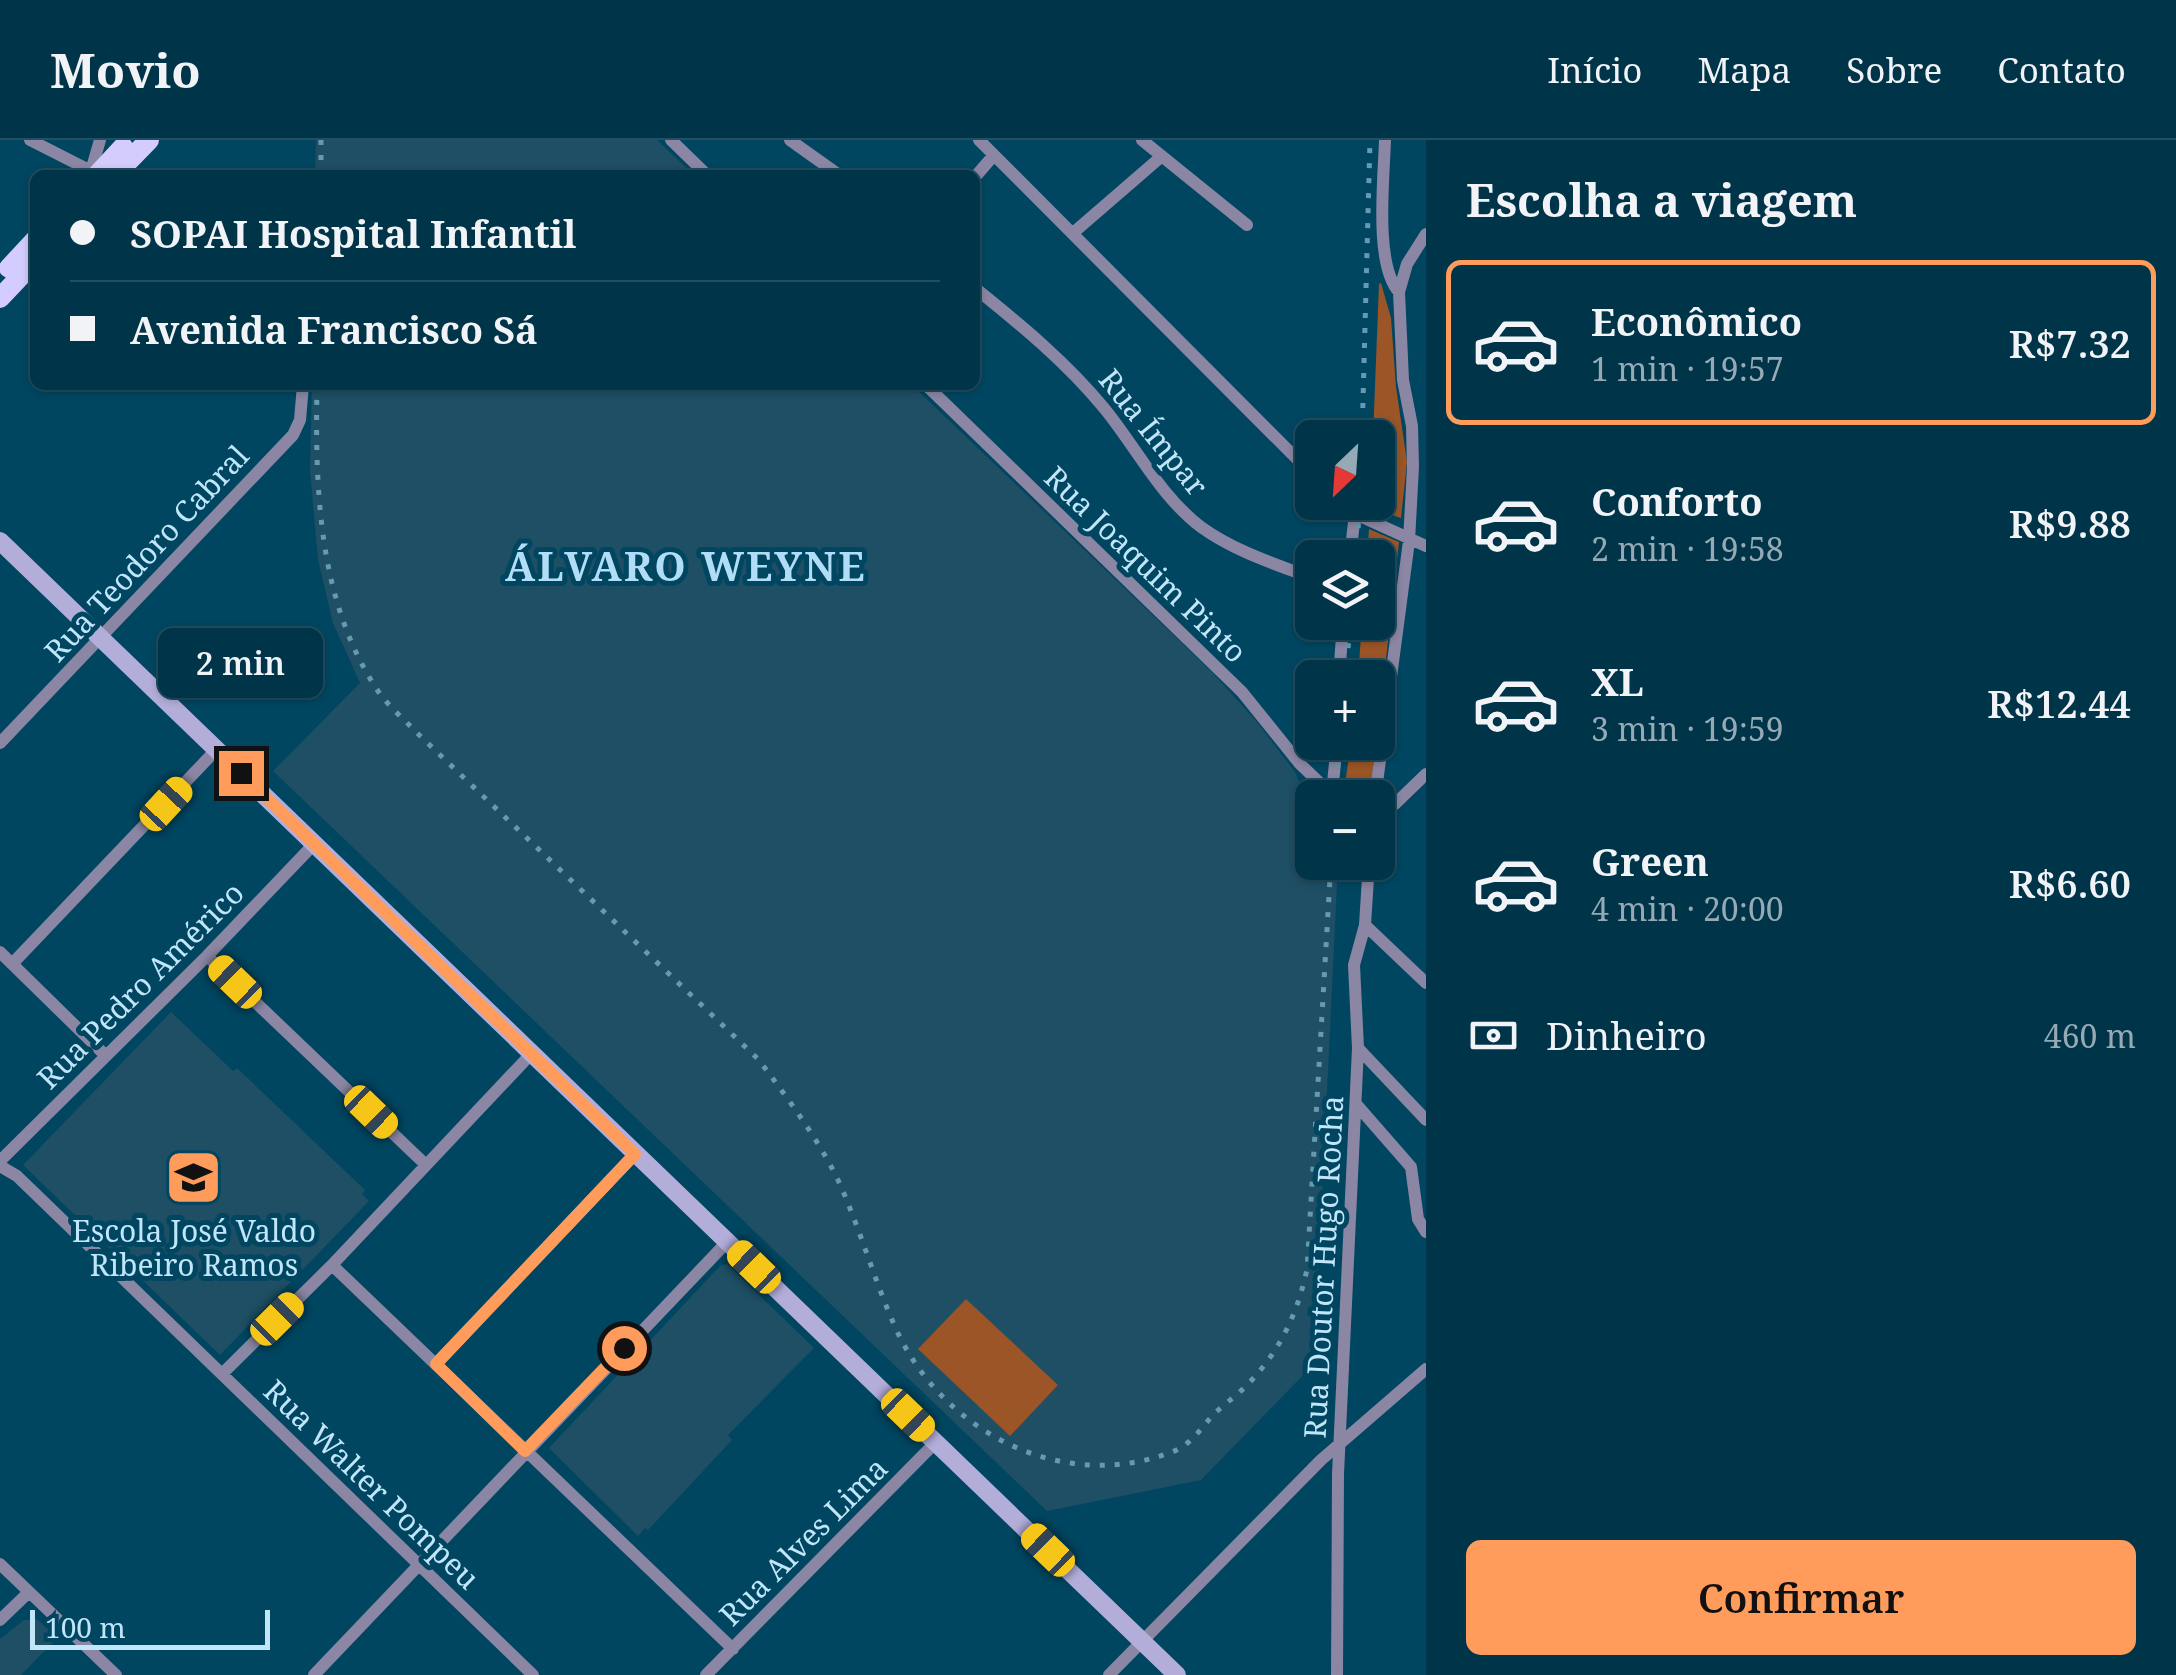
<!DOCTYPE html>
<html lang="pt">
<head>
<meta charset="utf-8">
<style>
  :root { --surface:#003449; --page:#0a3c50; --text:#f1f3f6; --muted:#95aab4; --line:#224f61; --accent:#ff9b5b }
  body { margin:0; font-family:"Noto Serif",serif; background:var(--page); color:var(--text); height:100vh; display:flex; flex-direction:column; font-size:38px; white-space:nowrap }
  * { box-sizing:border-box; margin:0 }
  p { font-size:32px; color:var(--muted) }
  .icon { flex:none; width:55px; height:55px; fill:none; stroke:currentColor; stroke-width:2; stroke-linecap:round; stroke-linejoin:round }
  .map { position:relative; flex:1; overflow:hidden }
  .sheet { display:flex; flex-direction:column; background:var(--surface); width:750px }
  .sheet>* { flex:none }
  .hud { position:absolute; left:30px; top:30px; width:950px; height:220px; border-radius:15px; box-shadow:0 2px 8px #0004,0 0 0 2px var(--line); display:grid; align-content:center; height:220px; padding:0 40px; background:var(--surface) }
  .needle { width:65px; rotate:205deg }
  .fabs { position:absolute; left:1295px; top:280px; display:grid; gap:20px }
  .fabs a { display:grid; place-items:center; width:100px; height:100px; border-radius:15px; background:var(--surface); box-shadow:0 2px 8px #0004,0 0 0 2px var(--line); font-size:50px }
  .scale { position:absolute; left:30px; bottom:25px; width:240px; box-sizing:border-box; padding-left:10px; border:5px solid #c1e6fa; border-top:0; font-size:28px; line-height:35px; white-space:nowrap; color:#c1e6fa; -webkit-text-stroke:8px #004661; paint-order:stroke }
  .end { position:absolute; width:45px; height:45px; margin:-22px; border:12px solid #ff9b5b; background:#111; box-shadow:0 0 0 5px #111 }
  .from { border-radius:50% }
  .bubble { position:absolute; height:70px; border-radius:15px; background:var(--surface); box-shadow:0 2px 8px #0004,0 0 0 2px var(--line); font-size:32px; font-weight:600; line-height:70px; text-align:center }
  .car { position:absolute; width:30px; height:60px; margin:-30px -15px; border-radius:12px; box-shadow:0 0 8px 2px #0007; background:linear-gradient(#f5c518 24%,#345 0 40%,#f5c518 0 76%,#345 0 86%,#f5c518 0) }
  .hud b { display:flex; align-items:center; gap:35px; height:95px; font-size:38px }
  .hud b+b { border-top:2px solid var(--line) }
  .hud i { width:25px; height:25px; background:var(--text) }
  ul { padding:0; list-style:none }
  li { display:flex; align-items:center; gap:30px; height:165px; margin:0 20px 15px; padding:0 20px; border:5px solid transparent; border-radius:15px }
  li div { flex:1 }
  li b { display:block; font-size:38px }
  li em { font-style:normal; font-weight:600 }
  li.active { border-color:var(--accent) }
  li>.icon { width:90px; height:90px; stroke-width:1.5 }
  h2 { padding:0 40px; font-size:45px; line-height:120px }
  .pay { display:flex; align-items:center; gap:25px; height:110px; padding:0 40px; font-size:38px }
  .pay p { margin-inline-start:auto }
  .action { display:flex; gap:20px; margin-top:auto; padding:20px 40px }
  .action a { flex:1; height:115px; border-radius:15px; background:var(--accent); color:#111; font-size:40px; font-weight:600; line-height:115px; text-align:center }
  header { display:flex; align-items:center; gap:60px; box-sizing:border-box; height:140px; padding:0 50px; background:var(--surface); border-bottom:2px solid var(--line) }
  header strong { font-size:48px }
  nav { display:flex; gap:55px; margin-inline-start:auto; font-size:35px }
  main { display:flex; flex:1; min-height:0 }
  .map>svg:first-child { display:block }
  .built { fill:#1e4f65 }
  .green { fill:#9b5526 }
  .lines { fill:none; stroke-linecap:round; stroke-linejoin:round }
  .street { stroke:#8a86a3; stroke-width:12 }
  .secondary { stroke:#b3adda; stroke-width:18 }
  .primary { stroke:#d3ccfc; stroke-width:20 }
  .rail { stroke:#659ab1; stroke-width:5; stroke-dasharray:5 10; stroke-linecap:butt }
  .route { stroke:#ff9b5b; stroke-width:12 }
  .labels { text-anchor:middle; dominant-baseline:central; stroke-width:10; stroke-linejoin:round; paint-order:stroke }
  .street-label { font-size:30px; fill:#c1e6fa; stroke:#004661 }
  .poi-label { font-size:30px; fill:#c1e6fa; stroke:#004661 }
  .district-label { font-size:40px; font-weight:bold; letter-spacing:2.5px; fill:#b1def6; stroke:#004661 }
</style>
</head>
<body>
<header>
<strong>Movio</strong>
<nav><a>Início</a><a>Mapa</a><a>Sobre</a><a>Contato</a></nav>
</header>
<main>
<div class="map">
<svg width="1426" height="1535" viewBox="0 0 1426 1535">
  <rect width="100%" height="100%" fill="#004661"/>
  <!-- built -->
  <path class="built" d="M316 0H657L694 35H315Z
    M312 245H912L1211 531 1256 581 1295 632 1312 673V722L1338 723 1314 1224 1201 1340 1047 1371 273 631 360 543 333 483 318 420 310 330Z
    M171 872 233 931 237 928 365 1050 362 1054 369 1061 220 1215 23 1025Z
    M727 1124 814 1208 728 1295 732 1300 648 1390 645 1388 638 1396 549 1308 721 1125Z
    M37 1479 57 1498 21 1535H0V1499L24 1480Z"/>
  <!-- green -->
  <path class="green" d="M1381 143 1391 178 1396 247 1407 322 1401 378 1363 365 1364 363 1378 362V298L1373 297 1379 144Z
    M1369 389 1399 402 1378 591V538L1358 537 1362 483 1378 482V418L1367 417Z
    M1351 603H1376L1370 655 1344 651Z
    M966 1159 1058 1245 1010 1296 918 1209Z"/>
  <g class="lines">
    <!-- street -->
    <path class="street" d="M30 0 97 34
      M671 0 707 35
      M790 0 839 35
      M979 0 1312 334
      M1142 0 1247 85
      M91 31 100 0
      M975 37 994 15
      M1073 93 1162 16
      M975 148C1021 185 1066 222 1104 268 1136 307 1160 356 1201 387 1234 411 1275 424 1312 438
      M1399 152 1407 124 1426 94
      M926 245 1242 552 1300 624 1323 646 1341 658
      M1342 362 1360 376 1426 406
      M1350 418 1355 373
      M1339 538 1343 482
      M0 603 293 295 300 280 303 245
      M1332 654 1337 602
      M1375 658 1409 401 1413 327 1412 286 1403 240 1399 152C1374 125 1384 37 1385 0
      M1378 665 1395 664 1426 634
      M1365 785 1426 843
      M0 812 105 915
      M207 816 426 1025
      M12 824 216 610
      M1358 908 1426 980
      M1356 964 1411 1027 1418 1079 1426 1092
      M0 1021 207 816 315 703
      M0 1026 17 1036 533 1535
      M332 1125 733 1509
      M436 1224 635 1014
      M222 1234 332 1125 532 913
      M0 1424 116 1535
      M0 1480 29 1452
      M314 1535 728 1101
      M706 1535 936 1302
      M1109 1535 1321 1320 1426 1229
      M1337 1535 1338 1334 1358 908 1354 825 1365 785 1369 722"/>
    <!-- secondary -->
    <path class="secondary" d="M0 401 1177 1535"/>
    <!-- primary -->
    <path class="primary" d="M97 35 123 7
      M115 35 149 0
      M9 128 35 100
      M0 158 35 121"/>
    <!-- rail -->
    <path class="rail" d="M321 35V0
      M317 245C315 348 318 462 378 551 388 566 403 578 415 591L759 920C788 959 817 997 838 1040 860 1088 874 1140 896 1189 943 1292 1062 1354 1172 1312 1193 1304 1201 1287 1216 1272 1227 1262 1240 1253 1250 1242 1281 1209 1298 1172 1307 1129L1331 722
      M1362 298 1370 0
      M1356 418 1360 362
      M1346 538 1350 482
      M1335 658 1340 602"/>
  </g>
  <g class="lines">
    <!-- route -->
    <path class="route" d="M241 633 635 1014 436 1224 525 1311 624 1208"/>
  </g>
  <!-- icons -->
  <defs>
    <symbol id="school-square" viewBox="-11 -11 22 22"><rect x="-9" y="-9" width="18" height="18" rx="4" fill="#ff9b5b" stroke="#004661"/><path d="M0-5L7-2L0 1L-7-2ZM-4 1L0 2.5L4 1V4Q0 6-4 4Z" fill="#111"/></symbol>
  </defs>
  <g fill-rule="evenodd">
    <use href="#school-square" x="162" y="1006" width="63" height="63"/>
  </g>
  <g class="labels">
    <!-- street labels -->
    <g class="street-label">
      <text transform="translate(1154 292) rotate(51)">Rua Ímpar</text>
      <text transform="translate(146 413) rotate(-47)">Rua Teodoro Cabral</text>
      <text transform="translate(1146 424) rotate(44)">Rua Joaquim Pinto</text>
      <text transform="translate(140 845) rotate(-45)">Rua Pedro Américo</text>
      <text transform="translate(1323 1127) rotate(-87)">Rua Doutor Hugo Rocha</text>
      <text transform="translate(372 1344) rotate(44)">Rua Walter Pompeu</text>
      <text transform="translate(803 1401) rotate(-45)">Rua Alves Lima</text>
    </g>
    <!-- poi labels -->
    <g class="poi-label">
      <text x="194" y="1090">Escola José Valdo<tspan x="194" dy="34">Ribeiro Ramos</tspan></text>
    </g>
    <!-- district labels -->
    <g class="district-label">
      <text x="686" y="425">ÁLVARO WEYNE</text>
    </g>
  </g>
</svg>
<div class="fabs">
<a><svg class="needle" viewBox="-14 -14 28 28"><path d="M0-13l5 13h-10z" fill="#e53935"/><path d="M0 13l5-13h-10z" fill="#95aab4"/></svg></a>
<a><svg class="icon" aria-label="layers" viewBox="0 0 24 24"><path d="M12 4l9 5-9 5-9-5zM3 14l9 5 9-5"/></svg></a>
<a>+</a>
<a>−</a>
</div>
<div class="scale">100 m</div>
<i class="end from" style="left:624px;top:1208px"></i>
<i class="end" style="left:241px;top:633px"></i>
<div class="bubble" style="left:158px;top:488px;width:165px">2 min</div>
<i class="car" style="left:166px;top:664px;rotate:43deg"></i>
<i class="car" style="left:235px;top:842px;rotate:314deg"></i>
<i class="car" style="left:371px;top:972px;rotate:134deg"></i>
<i class="car" style="left:754px;top:1127px;rotate:314deg"></i>
<i class="car" style="left:277px;top:1179px;rotate:45deg"></i>
<i class="car" style="left:908px;top:1275px;rotate:134deg"></i>
<i class="car" style="left:1048px;top:1410px;rotate:314deg"></i>
<div class="hud">
<b><i class="from"></i>SOPAI Hospital Infantil</b>
<b><i></i>Avenida Francisco Sá</b>
</div>
</div>
<section class="sheet">
<h2>Escolha a viagem</h2>
<ul>
<li class="active"><svg class="icon" aria-label="car" viewBox="0 0 24 24"><path d="M5 17H2v-5l4-1 3-4h7l3 4 3 1v5h-3M9 17h6M6 11h13"/><circle cx="7" cy="17" r="2"/><circle cx="17" cy="17" r="2"/></svg><div><b>Econômico</b><p>1 min · 19:57</p></div><em>R$7.32</em></li>
<li><svg class="icon" aria-label="car" viewBox="0 0 24 24"><path d="M5 17H2v-5l4-1 3-4h7l3 4 3 1v5h-3M9 17h6M6 11h13"/><circle cx="7" cy="17" r="2"/><circle cx="17" cy="17" r="2"/></svg><div><b>Conforto</b><p>2 min · 19:58</p></div><em>R$9.88</em></li>
<li><svg class="icon" aria-label="car" viewBox="0 0 24 24"><path d="M5 17H2v-5l4-1 3-4h7l3 4 3 1v5h-3M9 17h6M6 11h13"/><circle cx="7" cy="17" r="2"/><circle cx="17" cy="17" r="2"/></svg><div><b>XL</b><p>3 min · 19:59</p></div><em>R$12.44</em></li>
<li><svg class="icon" aria-label="car" viewBox="0 0 24 24"><path d="M5 17H2v-5l4-1 3-4h7l3 4 3 1v5h-3M9 17h6M6 11h13"/><circle cx="7" cy="17" r="2"/><circle cx="17" cy="17" r="2"/></svg><div><b>Green</b><p>4 min · 20:00</p></div><em>R$6.60</em></li>
</ul>
<div class="pay"><svg class="icon" aria-label="cash" viewBox="0 0 24 24"><path d="M3 7h18v10H3z"/><circle cx="12" cy="12" r="2"/></svg>Dinheiro<p>460 m</p></div>
<div class="action"><a>Confirmar</a></div>
</section>
</main>
</body>
</html>
